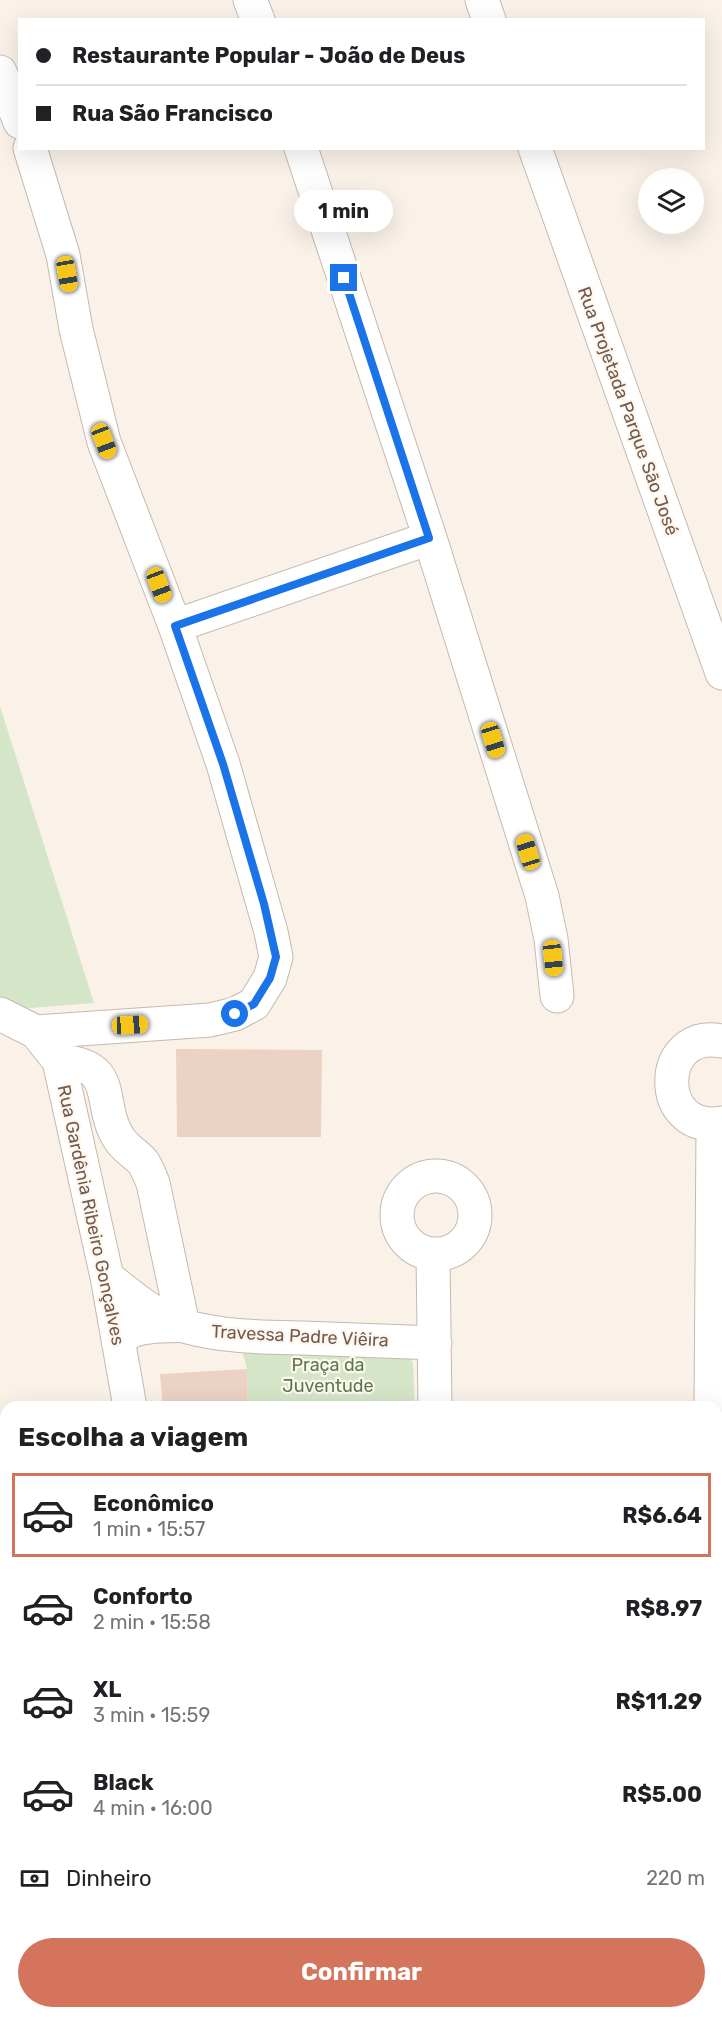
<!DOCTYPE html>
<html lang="pt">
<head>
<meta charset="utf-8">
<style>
  :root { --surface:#fff; --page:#f6f6f6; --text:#202124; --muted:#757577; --line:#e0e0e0; --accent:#d4745d }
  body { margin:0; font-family:Rubik,sans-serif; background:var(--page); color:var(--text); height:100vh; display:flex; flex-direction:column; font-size:22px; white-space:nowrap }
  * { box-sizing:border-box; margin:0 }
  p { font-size:20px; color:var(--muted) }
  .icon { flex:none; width:33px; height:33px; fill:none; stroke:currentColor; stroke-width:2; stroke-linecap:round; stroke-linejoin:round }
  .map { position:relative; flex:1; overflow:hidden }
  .side { position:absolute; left:0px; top:1401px; width:723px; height:618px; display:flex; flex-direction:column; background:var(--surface); border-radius:18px 18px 0 0; box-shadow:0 6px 24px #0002 }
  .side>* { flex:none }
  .top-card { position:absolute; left:18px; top:18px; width:687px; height:132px; border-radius:0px; box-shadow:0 6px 24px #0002; display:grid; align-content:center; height:132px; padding:0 18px; background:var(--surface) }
  .controls { position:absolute; left:638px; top:168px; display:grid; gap:12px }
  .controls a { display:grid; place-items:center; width:66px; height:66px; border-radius:50%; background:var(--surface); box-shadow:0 6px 24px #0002; font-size:30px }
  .end { position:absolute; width:27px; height:27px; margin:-14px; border:8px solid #1a73e8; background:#fff; box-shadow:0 0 0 3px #fff }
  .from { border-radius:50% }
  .bubble { position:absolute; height:42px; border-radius:21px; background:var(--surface); box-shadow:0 6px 24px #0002; font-size:20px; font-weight:700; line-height:42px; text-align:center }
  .car { position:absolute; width:18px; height:36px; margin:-18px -9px; border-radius:8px; box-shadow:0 0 4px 2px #0007; background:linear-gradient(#f5c518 24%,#345 0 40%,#f5c518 0 76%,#345 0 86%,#f5c518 0) }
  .top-card b { display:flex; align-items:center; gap:21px; height:57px; font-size:22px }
  .top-card b+b { border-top:2px solid var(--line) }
  .top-card i { width:15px; height:15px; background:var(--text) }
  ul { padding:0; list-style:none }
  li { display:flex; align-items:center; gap:18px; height:84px; margin:0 12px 9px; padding:0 6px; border:3px solid transparent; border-radius:0px }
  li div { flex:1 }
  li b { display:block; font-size:22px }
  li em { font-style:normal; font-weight:700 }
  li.current { border-color:var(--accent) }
  li>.icon { width:54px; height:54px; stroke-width:1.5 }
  h2 { padding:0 18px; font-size:27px; line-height:72px }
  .pay { display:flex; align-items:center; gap:15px; height:66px; padding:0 18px; font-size:22px }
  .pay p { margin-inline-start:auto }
  .action { display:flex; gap:12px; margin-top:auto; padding:12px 18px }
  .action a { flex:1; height:69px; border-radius:36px; background:var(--accent); color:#fff; font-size:24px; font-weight:700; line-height:69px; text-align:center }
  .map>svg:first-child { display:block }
  .green { fill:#d5e6c8 }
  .building { fill:#ecd2c3 }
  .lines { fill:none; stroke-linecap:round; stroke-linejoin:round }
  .minor-casing { stroke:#c7b8ad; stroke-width:35 }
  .minor { stroke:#fff; stroke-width:33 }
  .route { stroke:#1a73e8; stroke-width:8 }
  .labels { text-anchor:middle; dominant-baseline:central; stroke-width:4.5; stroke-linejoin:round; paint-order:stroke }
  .street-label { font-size:18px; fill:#715a4f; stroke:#fdf7ee }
  .park-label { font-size:18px; fill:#5b7a4c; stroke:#fdf7ee }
</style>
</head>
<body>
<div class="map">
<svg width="722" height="2019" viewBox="0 0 722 2019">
  <rect width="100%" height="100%" fill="#faf2e8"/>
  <!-- green -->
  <path class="green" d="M0 706 94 1003 18 1009 0 1004Z
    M241 1346 407 1351 413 1364 415 1407H248L247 1369Z"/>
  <!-- building -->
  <path class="building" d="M176 1049 322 1050 321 1137H177Z
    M247 1369 248 1407H163L160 1374Z"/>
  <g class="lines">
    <defs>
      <path id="minor" d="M250 0 258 20
        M482 0 489 20
        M0 72 20 122
        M30 148 63 255 76 329 104 442 175 626 223 764 271 932 276 957 270 978 254 1004 235 1014 210 1020 36 1032
        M301 148 430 538 542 896 551 939 557 996
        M535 148 722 673
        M175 626 430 538
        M0 1014 36 1032 59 1061 107 1277 130 1407
        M722 1041C655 1028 655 1135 722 1123
        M59 1061C122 1065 95 1104 120 1140 126 1149 136 1154 143 1162 147 1168 150 1176 153 1183L183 1325C161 1327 134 1323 118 1341
        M397 1215a39 39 0 1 1 78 0a39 39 0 1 1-78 0Z
        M433 1254 435 1407
        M107 1277C131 1296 155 1317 184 1326 222 1337 263 1337 302 1338 347 1340 391 1341 435 1343
        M711 1407 713 1125
        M717 1584H722
        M717 1612H722
        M0 1639 6 1658
        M717 1838 722 1840
        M717 1919 722 1917
        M114 2013 115 2019
        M380 2013 381 2019
        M486 2019 488 2013"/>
    </defs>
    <!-- minor casing -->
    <use href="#minor" class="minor-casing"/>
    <!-- minor -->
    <use href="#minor" class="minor"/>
  </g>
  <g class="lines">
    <!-- route -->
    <path class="route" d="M235 1014 254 1004 270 978 276 957 264 904 223 764 175 626 429 538 344 278"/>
  </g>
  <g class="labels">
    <!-- street labels -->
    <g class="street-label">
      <text transform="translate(628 411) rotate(70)">Rua Projetada Parque São José</text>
      <text transform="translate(91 1215) rotate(78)">Rua Gardênia Ribeiro Gonçalves</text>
      <text transform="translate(300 1336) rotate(3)">Travessa Padre Viêira</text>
    </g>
    <!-- park labels -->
    <g class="park-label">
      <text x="328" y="1365">Praça da<tspan x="328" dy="21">Juventude</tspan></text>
    </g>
  </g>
</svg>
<div class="controls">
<a><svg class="icon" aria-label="layers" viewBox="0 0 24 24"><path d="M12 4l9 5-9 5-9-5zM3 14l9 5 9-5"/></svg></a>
</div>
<i class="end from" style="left:235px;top:1014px"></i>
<i class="end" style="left:344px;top:278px"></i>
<div class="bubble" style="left:294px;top:190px;width:99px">1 min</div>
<i class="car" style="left:67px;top:274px;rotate:170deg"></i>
<i class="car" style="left:104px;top:441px;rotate:159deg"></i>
<i class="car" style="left:159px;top:585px;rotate:159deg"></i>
<i class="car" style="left:493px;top:740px;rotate:163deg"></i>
<i class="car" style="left:528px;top:852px;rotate:343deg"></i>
<i class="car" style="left:553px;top:958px;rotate:174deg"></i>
<i class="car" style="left:130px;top:1025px;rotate:87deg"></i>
<div class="top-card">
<b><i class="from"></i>Restaurante Popular - João de Deus</b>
<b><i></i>Rua São Francisco</b>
</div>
<section class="side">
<h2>Escolha a viagem</h2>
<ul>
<li class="current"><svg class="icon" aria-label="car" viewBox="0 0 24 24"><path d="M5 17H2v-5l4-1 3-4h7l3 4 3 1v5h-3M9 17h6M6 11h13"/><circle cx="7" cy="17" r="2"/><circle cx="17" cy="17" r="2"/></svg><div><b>Econômico</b><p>1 min · 15:57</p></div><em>R$6.64</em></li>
<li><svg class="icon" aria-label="car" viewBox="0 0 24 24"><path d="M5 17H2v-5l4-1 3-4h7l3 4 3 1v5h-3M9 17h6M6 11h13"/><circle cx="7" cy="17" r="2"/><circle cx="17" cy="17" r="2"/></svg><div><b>Conforto</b><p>2 min · 15:58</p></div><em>R$8.97</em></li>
<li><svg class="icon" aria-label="car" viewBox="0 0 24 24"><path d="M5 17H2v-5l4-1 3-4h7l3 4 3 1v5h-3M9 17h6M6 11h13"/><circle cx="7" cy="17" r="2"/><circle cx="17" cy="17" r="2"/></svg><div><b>XL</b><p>3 min · 15:59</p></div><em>R$11.29</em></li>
<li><svg class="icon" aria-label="car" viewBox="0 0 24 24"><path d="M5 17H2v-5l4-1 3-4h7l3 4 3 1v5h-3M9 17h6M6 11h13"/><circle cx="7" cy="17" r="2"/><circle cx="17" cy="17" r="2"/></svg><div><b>Black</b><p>4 min · 16:00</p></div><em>R$5.00</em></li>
</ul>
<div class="pay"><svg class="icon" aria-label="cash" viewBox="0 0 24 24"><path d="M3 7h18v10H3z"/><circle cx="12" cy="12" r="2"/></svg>Dinheiro<p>220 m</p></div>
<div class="action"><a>Confirmar</a></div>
</section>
</div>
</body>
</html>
